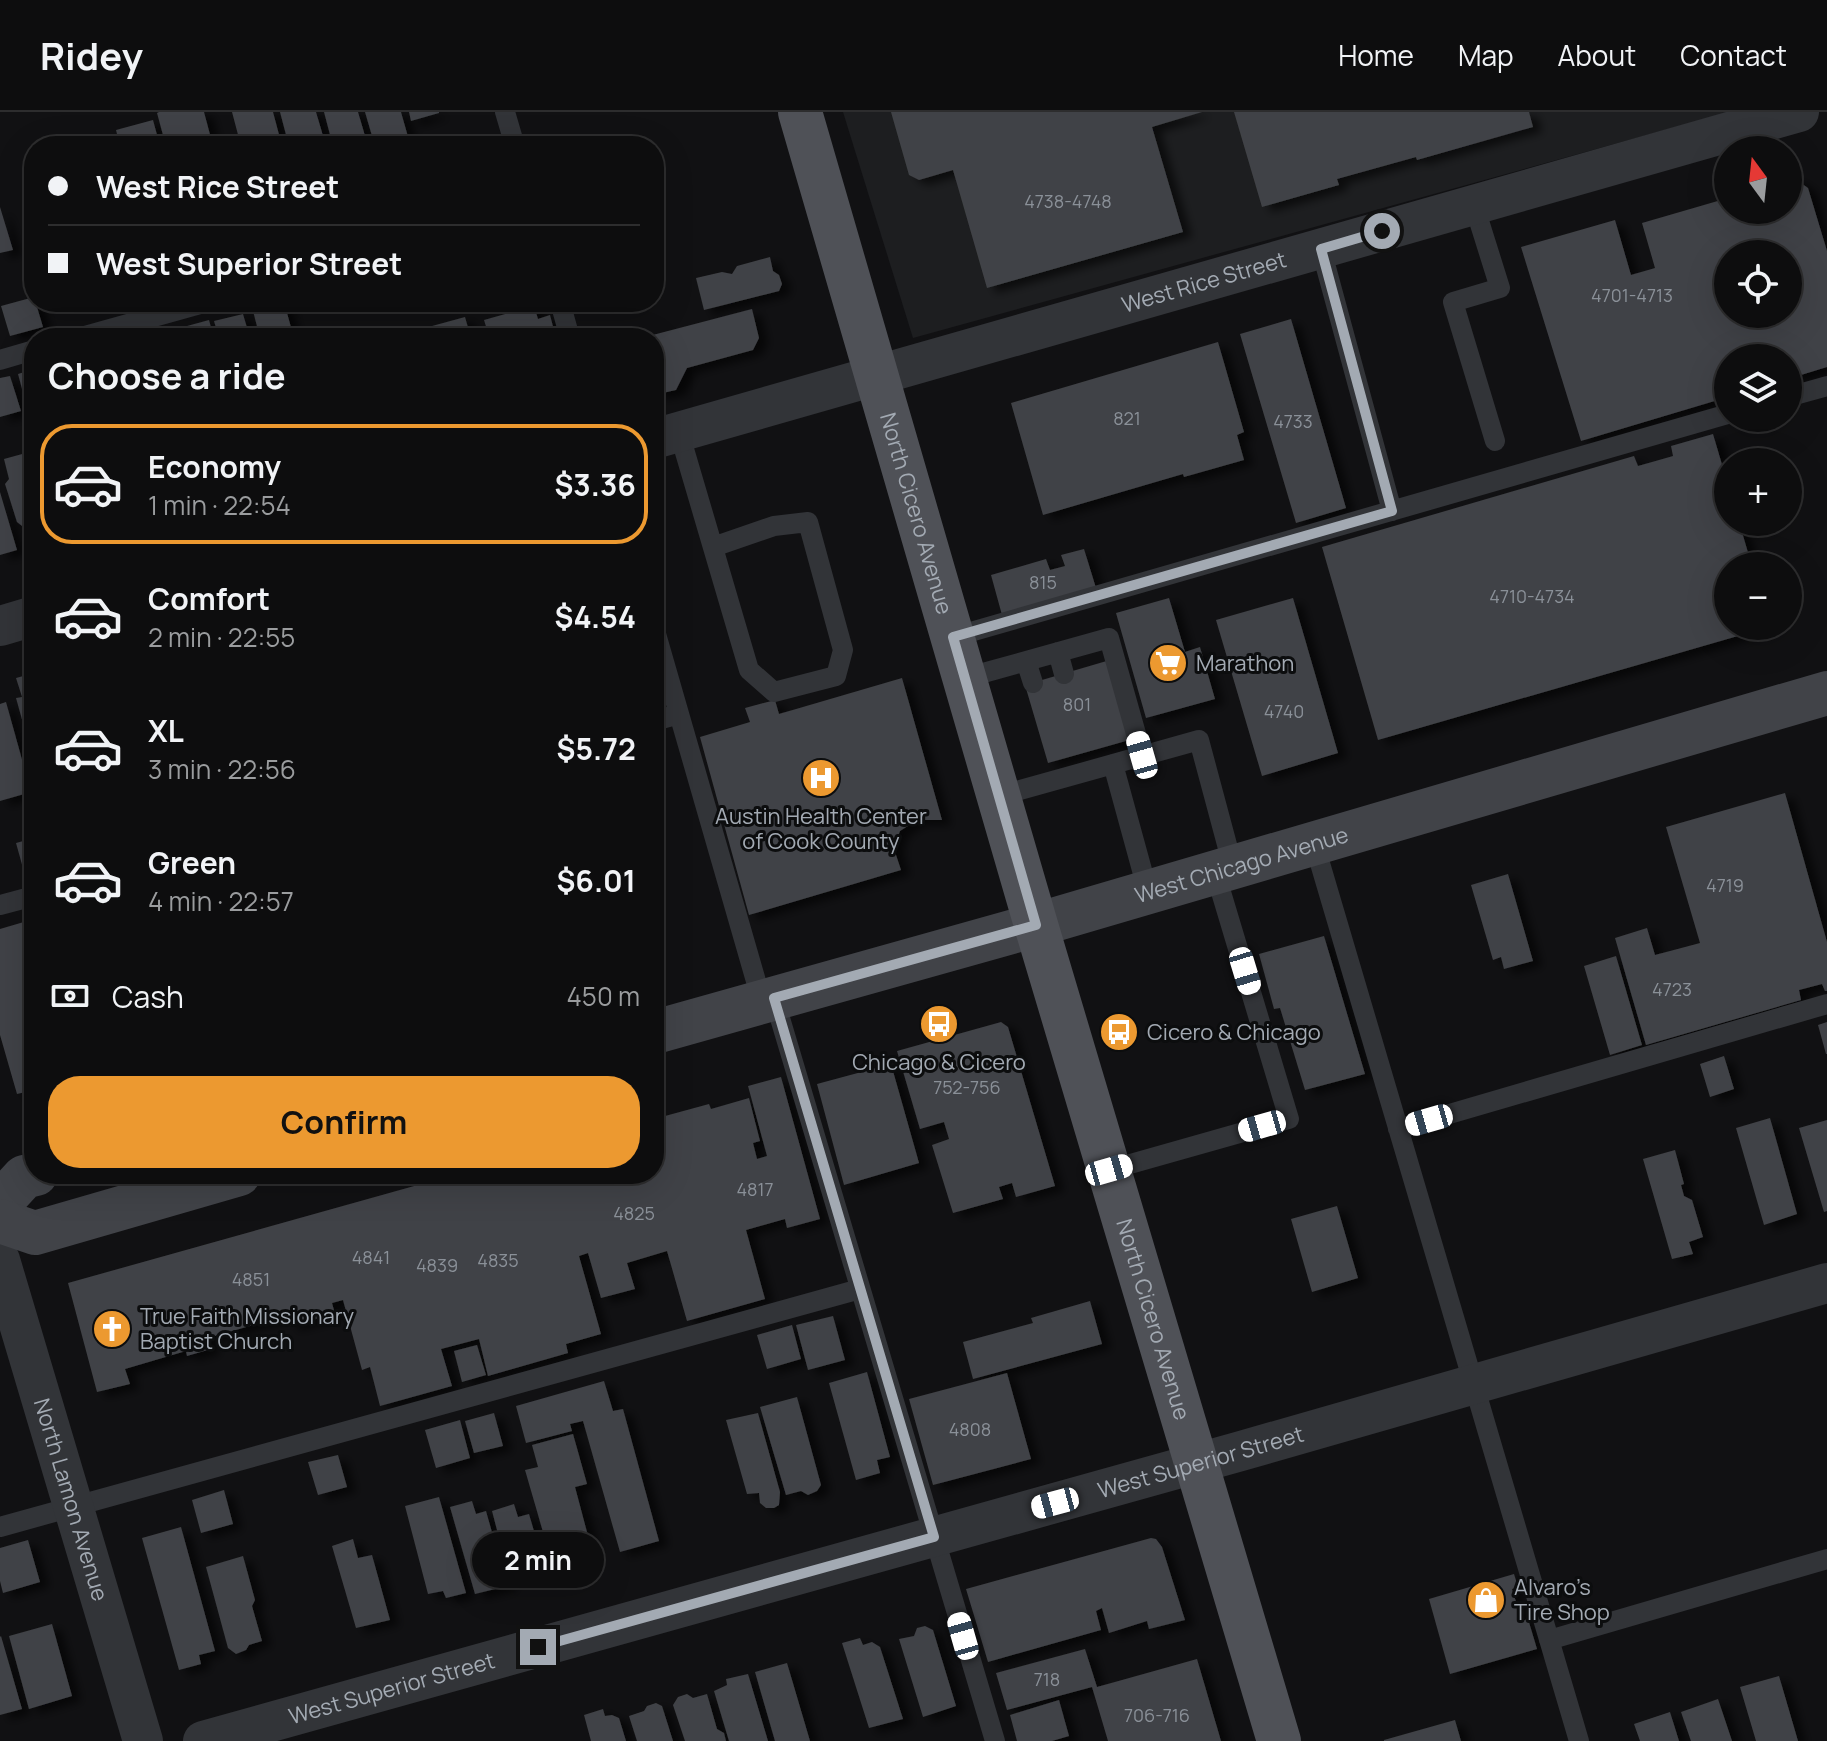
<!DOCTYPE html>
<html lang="en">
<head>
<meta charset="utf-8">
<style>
  :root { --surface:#0d0d0e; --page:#161617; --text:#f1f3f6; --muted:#9a9c9e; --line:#2d2d2e; --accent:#ec9930 }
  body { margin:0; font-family:Manrope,sans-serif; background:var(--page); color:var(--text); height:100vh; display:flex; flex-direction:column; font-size:30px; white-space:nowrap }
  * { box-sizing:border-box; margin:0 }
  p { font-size:26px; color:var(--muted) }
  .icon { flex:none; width:44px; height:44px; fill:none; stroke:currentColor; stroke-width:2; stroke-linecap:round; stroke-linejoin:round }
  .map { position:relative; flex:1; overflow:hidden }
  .sheet { position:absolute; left:24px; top:216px; width:640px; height:856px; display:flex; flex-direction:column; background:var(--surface); border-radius:32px; box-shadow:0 8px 32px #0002,0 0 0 2px var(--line) }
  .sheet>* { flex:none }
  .top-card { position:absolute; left:24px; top:24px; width:640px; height:176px; border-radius:32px; box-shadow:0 8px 32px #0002,0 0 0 2px var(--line); display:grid; align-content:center; height:176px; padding:0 24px; background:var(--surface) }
  .needle { width:52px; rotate:345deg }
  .controls { position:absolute; left:1714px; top:24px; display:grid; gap:16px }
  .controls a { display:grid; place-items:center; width:88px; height:88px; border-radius:50%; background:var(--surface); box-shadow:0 8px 32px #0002,0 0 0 2px var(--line); font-size:40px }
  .end { position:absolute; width:36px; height:36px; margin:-18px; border:10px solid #a3aab3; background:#111; box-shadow:0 0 0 4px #111 }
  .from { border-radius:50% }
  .bubble { position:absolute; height:56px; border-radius:28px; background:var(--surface); box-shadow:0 8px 32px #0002,0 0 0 2px var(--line); font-size:26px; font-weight:700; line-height:56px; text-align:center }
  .car { position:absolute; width:24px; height:48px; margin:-24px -12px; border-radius:10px; box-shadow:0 0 6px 2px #0007; background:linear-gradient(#fff 24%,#345 0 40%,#fff 0 76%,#345 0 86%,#fff 0) }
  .top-card b { display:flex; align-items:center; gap:28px; height:76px; font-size:30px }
  .top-card b+b { border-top:2px solid var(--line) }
  .top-card i { width:20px; height:20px; background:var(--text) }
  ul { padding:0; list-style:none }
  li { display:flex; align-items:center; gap:24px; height:120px; margin:0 16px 12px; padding:0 8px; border:4px solid transparent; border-radius:32px }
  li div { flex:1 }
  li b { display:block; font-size:30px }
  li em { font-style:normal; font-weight:700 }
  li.current { border-color:var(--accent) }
  li>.icon { width:72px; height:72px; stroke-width:1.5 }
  h2 { padding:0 24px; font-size:36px; line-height:96px }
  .pay { display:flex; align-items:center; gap:20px; height:88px; padding:0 24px; font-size:30px }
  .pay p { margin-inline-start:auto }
  .action { display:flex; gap:16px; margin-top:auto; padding:16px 24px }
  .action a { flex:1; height:92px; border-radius:32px; background:var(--accent); color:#111; font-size:32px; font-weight:700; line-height:92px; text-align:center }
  header { display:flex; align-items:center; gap:48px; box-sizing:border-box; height:112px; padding:0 40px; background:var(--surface); border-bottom:2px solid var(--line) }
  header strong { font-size:38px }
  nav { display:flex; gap:44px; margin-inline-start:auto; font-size:28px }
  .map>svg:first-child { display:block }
  .built { fill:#1d1e20 }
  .building { fill:#404246; fill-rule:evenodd; filter:url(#shadow) }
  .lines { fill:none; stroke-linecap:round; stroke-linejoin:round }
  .lane { stroke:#323438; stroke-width:20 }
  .street { stroke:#323438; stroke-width:40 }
  .secondary { stroke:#414348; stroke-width:44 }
  .primary { stroke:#4f5157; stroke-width:44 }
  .route { stroke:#a3aab3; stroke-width:10 }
  .labels { text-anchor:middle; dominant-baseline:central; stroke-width:6; stroke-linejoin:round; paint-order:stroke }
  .number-label { font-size:18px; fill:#8a9098 }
  .street-label { font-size:22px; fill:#a3aab3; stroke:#0c0d0e }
  .poi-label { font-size:22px; fill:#a3aab3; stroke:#0c0d0e; text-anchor:start }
</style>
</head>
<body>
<header>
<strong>Ridey</strong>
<nav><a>Home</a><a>Map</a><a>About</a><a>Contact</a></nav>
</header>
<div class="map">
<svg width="1827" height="1629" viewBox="0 0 1827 1629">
  <defs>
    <filter id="shadow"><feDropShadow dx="9" dy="5" stdDeviation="4" flood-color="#0009"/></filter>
  </defs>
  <rect width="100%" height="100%" fill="#111113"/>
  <!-- built -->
  <path class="built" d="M843 0H1730L913 226Z"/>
  <!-- building -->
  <path class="building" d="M159 0H204L213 34H166L157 1Z
    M232 0H273L282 34H241Z
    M280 0H316L326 34H289Z
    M324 0H358L368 34H333Z
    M365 0H401L410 32 375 34Z
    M409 0H439V1L411 9Z
    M891 0H1202L1152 15 1183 120 987 176 953 58 919 68 909 63Z
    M1234 0H1529L1533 15 1417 48 1416 45 1337 67 1339 73 1262 95Z
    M153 8 160 34H120L116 18Z
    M1794 66 1808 76 1827 139V255L1788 267V246H1728V285L1581 329 1521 135 1615 108 1631 163 1655 156 1642 111 1728 86V98H1788V68ZM1728 142H1788V202H1728Z
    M0 95 13 138 0 141Z
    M770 145 773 159 779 163 782 172 779 179 704 198 696 166 722 160 732 162 737 154Z
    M34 185 43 215 10 224 1 194Z
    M270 190H284L292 219 260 226 252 195Z
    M534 194 538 207 550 203 556 226H473L488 221 484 208Z
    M752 197 759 226 753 238 687 256 676 278 654 283V226L645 225Z
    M243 202 250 226H219L214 209Z
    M465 205 471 226H435L432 214Z
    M1291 207 1346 396 1296 411 1240 222Z
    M209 208 214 226H179L176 217Z
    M1218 230 1244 320 1237 323 1244 348 1184 365 1183 362 1043 403 1011 291Z
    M34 257V293L27 295 18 262Z
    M10 264 21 299 0 305V266Z
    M1713 322 1728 373V410H1739L1752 454H1728V514L1769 515 1378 628 1322 435 1634 344 1638 354 1673 344 1671 334Z
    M33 339 34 432 27 434 22 414 17 410 5 372 9 367 4 347Z
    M0 380 17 438 0 443Z
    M1084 437 1096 476 1002 503 991 463 1046 447 1050 458 1065 454 1061 443Z
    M1169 486 1185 540 1200 535 1215 587 1146 606 1116 501Z
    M1293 486 1338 641 1262 664 1216 508Z
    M1110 548 1133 627 1048 651 1025 573Z
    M34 561V647H33L16 586 22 585 16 566Z
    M902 566 942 708H917L900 719 895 732 896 743 901 758 749 803 700 625 750 610 745 596 775 588 779 602Z
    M6 590 31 680 0 689V592Z
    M1785 681 1827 830V879H1825L1822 872 1799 878 1801 888 1646 933 1615 826 1647 816 1655 843 1700 831 1666 715Z
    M34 726V764L26 767 16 731Z
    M1508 762 1533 849 1504 857 1501 845 1493 848 1471 773Z
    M34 807V978L17 982 0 923V817Z
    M1324 824 1365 962 1305 978 1280 896 1274 897 1259 842Z
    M1616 844 1642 933 1610 943 1584 854Z
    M1001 910 1008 915 1055 1074 1016 1085 1012 1071 999 1075 1003 1087 953 1101 932 1033 949 1027 944 1010 920 1017 897 939Z
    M1827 910V942H1826L1818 913Z
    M1724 944 1734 977 1710 985 1700 952Z
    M891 952 919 1051 844 1073 817 972Z
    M781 965 820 1107 787 1116 785 1107 746 1118 765 1187 687 1209 667 1139 627 1151 635 1177 601 1186 588 1141 579 1144 601 1222 566 1232 568 1241 488 1264 479 1227 441 1237 452 1274 380 1294 370 1255 362 1258 343 1188 332 1191 335 1202 290 1214 288 1203 208 1226 211 1237 187 1244 186 1239 125 1257 130 1272 97 1280 68 1171 457 1062H654V1007L709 992 711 997 749 986 760 1029 753 1031 757 1047 767 1044 748 974Z
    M1770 1006 1797 1102 1764 1113 1736 1016Z
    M1827 1008V1099L1824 1100 1799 1016Z
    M1675 1038 1684 1072 1681 1073 1684 1084 1692 1088 1703 1125 1689 1130 1693 1142 1672 1147 1643 1047Z
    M1337 1094 1358 1166 1312 1180 1291 1107Z
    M1090 1189 1102 1232 973 1267 963 1230 1033 1211 1031 1206Z
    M833 1204 845 1248 808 1258 796 1213Z
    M792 1213 801 1247 767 1257 757 1223Z
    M477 1233 486 1263 462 1270 454 1239Z
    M867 1260 890 1345 877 1348 880 1361 856 1368 829 1271Z
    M1007 1261 1031 1347 933 1373 909 1287Z
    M604 1269 613 1299 623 1297 659 1429 620 1440 583 1309 570 1312 572 1319 526 1331 516 1294Z
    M797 1285 821 1373 817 1379 808 1383 801 1379 786 1383 760 1295Z
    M494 1301 503 1334 474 1341 465 1309Z
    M758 1301 780 1380 779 1393 774 1396H766L760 1391 759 1381 747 1382 726 1308Z
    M460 1308 470 1346 436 1356 425 1318Z
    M573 1322 587 1372 575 1375 592 1439 552 1451 525 1358 538 1355 532 1333Z
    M338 1343 347 1375 318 1383 308 1350Z
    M224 1378 233 1412 201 1421 192 1388Z
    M439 1385 466 1481 446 1486 443 1479 428 1482 405 1394Z
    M472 1389 476 1402 486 1399 507 1474 475 1482 450 1395Z
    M514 1392 518 1405 529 1402 545 1457 510 1467 492 1399Z
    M181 1415 215 1539 199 1543 201 1552 179 1558 142 1426Z
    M1151 1426 1156 1427 1162 1435 1185 1508 1149 1517 1147 1509 1109 1521 1102 1496 1096 1499 1101 1518 988 1550 966 1477Z
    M353 1427 358 1446 372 1443 390 1508 356 1516 332 1434Z
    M28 1428 40 1470 3 1481 0 1469V1436Z
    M243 1444 255 1488 252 1494 262 1529 249 1533 246 1538 236 1542 228 1536 206 1455Z
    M1514 1462 1518 1475 1512 1477 1522 1509 1528 1507 1537 1537 1450 1562 1429 1487Z
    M52 1512 72 1584 29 1597 9 1524Z
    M925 1514 933 1518 956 1594 923 1605 899 1527 914 1524 917 1516Z
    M1 1524 22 1597 0 1603V1525Z
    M860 1526 863 1533 872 1530 880 1535 903 1607 869 1616 842 1531Z
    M1085 1537 1097 1575 1197 1547 1221 1629H1108L1092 1575 1007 1598 996 1561Z
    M787 1551 810 1629H775L755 1560Z
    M748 1562 768 1629H729L714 1579 727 1573 726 1567Z
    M1779 1564 1798 1629H1756L1740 1575Z
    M687 1582 693 1586 707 1582 717 1617 724 1621 726 1629H685L673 1593 678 1585Z
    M1718 1587 1732 1629H1691L1681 1600Z
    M1059 1588 1069 1624 1052 1629H1017L1010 1603Z
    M656 1591 662 1594 673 1629H637L629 1604 644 1599 647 1594Z
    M603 1597 605 1604 612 1603 619 1606 626 1629H591L584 1603Z
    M1670 1600 1679 1629H1640L1634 1612Z
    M1455 1608 1461 1629H1384V1628Z"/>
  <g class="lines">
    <!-- lane -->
    <path class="lane" d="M505 0 515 34
      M1474 93 1500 176 1453 190 1495 329
      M1321 137 1392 399
      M560 190 570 226
      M78 226 207 190
      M0 248 34 238
      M1788 285 1827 274
      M679 320 749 558 774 580 836 564 843 538 808 410 774 414 713 435
      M654 515 762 890
      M953 525 1728 302
      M1058 540 1064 562
      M1026 549 1033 571
      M965 566 1109 526 1142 643
      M654 609 679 602
      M1113 652 1148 780
      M999 684 1199 628 1233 755
      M1314 731 1579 1629
      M0 793 34 784
      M774 886 995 1629
      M1398 1017 1827 892
      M1109 1058 1289 1007 1215 760
      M0 1415 860 1177
      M1549 1528 1827 1447"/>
    <!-- street -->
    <g class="street">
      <path id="s1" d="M654 327 1799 0"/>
      <path d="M0 514 34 504"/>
      <path id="s2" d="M0 1148 143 1629"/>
      <path id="s3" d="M203 1629 1241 1339 1827 1171"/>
    </g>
    <!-- secondary -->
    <g class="secondary">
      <path id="s4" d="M655 920 1036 813 1827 581"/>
      <path d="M0 1091 24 1065 36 1062"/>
      <path d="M0 1109 35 1121 239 1062"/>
    </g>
    <!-- primary -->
    <path class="primary" id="s5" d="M800 0 1036 813 1279 1629"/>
  </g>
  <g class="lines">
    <!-- route -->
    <path class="route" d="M538 1535 934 1425 774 886 1036 813 953 525 1392 399 1321 137 1382 119"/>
  </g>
  <!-- icons -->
  <defs>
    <symbol id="supermarket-disc" viewBox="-11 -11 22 22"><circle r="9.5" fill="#ec9930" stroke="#0c0d0e"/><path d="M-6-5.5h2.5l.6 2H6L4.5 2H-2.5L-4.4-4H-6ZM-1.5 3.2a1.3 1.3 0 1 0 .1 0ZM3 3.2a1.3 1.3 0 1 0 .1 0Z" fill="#fff"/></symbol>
    <symbol id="hospital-disc" viewBox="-11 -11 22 22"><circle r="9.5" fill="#ec9930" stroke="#0c0d0e"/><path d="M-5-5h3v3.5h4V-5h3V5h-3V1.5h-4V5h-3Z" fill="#fff"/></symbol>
    <symbol id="bus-disc" viewBox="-11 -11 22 22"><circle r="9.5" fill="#ec9930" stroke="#0c0d0e"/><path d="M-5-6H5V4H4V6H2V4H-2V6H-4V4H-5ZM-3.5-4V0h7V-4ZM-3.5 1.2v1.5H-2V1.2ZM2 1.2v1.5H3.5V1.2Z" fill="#fff"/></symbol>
    <symbol id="church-disc" viewBox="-11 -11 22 22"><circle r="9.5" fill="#ec9930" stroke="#0c0d0e"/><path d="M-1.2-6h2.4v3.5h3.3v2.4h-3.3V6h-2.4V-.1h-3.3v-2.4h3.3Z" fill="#fff"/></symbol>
    <symbol id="shop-disc" viewBox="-11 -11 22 22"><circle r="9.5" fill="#ec9930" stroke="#0c0d0e"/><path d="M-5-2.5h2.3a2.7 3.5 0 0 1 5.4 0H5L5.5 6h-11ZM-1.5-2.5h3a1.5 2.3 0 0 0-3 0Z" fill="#fff"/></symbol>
  </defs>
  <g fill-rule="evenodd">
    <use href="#supermarket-disc" x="1146" y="529" width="44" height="44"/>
    <use href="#hospital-disc" x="799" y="644" width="44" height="44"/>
    <use href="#bus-disc" x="917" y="890" width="44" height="44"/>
    <use href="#bus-disc" x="1097" y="898" width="44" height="44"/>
    <use href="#church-disc" x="90" y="1195" width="44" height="44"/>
    <use href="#shop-disc" x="1464" y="1466" width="44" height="44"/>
  </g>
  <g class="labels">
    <!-- number labels -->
    <g class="number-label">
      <text x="1068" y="89">4738-4748</text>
      <text x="1632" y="183">4701-4713</text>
      <text x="1127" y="306">821</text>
      <text x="1293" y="309">4733</text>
      <text x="1043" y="470">815</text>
      <text x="1532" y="484">4710-4734</text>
      <text x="1077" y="592">801</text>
      <text x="1284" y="599">4740</text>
      <text x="1725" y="773">4719</text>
      <text x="1672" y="877">4723</text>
      <text x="967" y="975">752-756</text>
      <text x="755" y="1077">4817</text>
      <text x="634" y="1101">4825</text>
      <text x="371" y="1145">4841</text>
      <text x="498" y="1148">4835</text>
      <text x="437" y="1153">4839</text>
      <text x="251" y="1167">4851</text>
      <text x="970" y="1317">4808</text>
      <text x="1047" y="1567">718</text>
      <text x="1157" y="1603">706-716</text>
    </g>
    <!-- street labels -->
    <g class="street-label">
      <text stroke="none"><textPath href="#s1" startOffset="572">West Rice Street</textPath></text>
      <text stroke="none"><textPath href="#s5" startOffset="418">North Cicero Avenue</textPath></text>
      <text stroke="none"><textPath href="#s4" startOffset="610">West Chicago Avenue</textPath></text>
      <text stroke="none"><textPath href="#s5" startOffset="1258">North Cicero Avenue</textPath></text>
      <text stroke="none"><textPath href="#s3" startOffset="1036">West Superior Street</textPath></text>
      <text stroke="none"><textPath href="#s2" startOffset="250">North Lamon Avenue</textPath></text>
      <text stroke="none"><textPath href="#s3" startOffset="196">West Superior Street</textPath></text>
    </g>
    <!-- poi labels -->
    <g class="poi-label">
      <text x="1196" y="551">Marathon</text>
      <text x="821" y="704" text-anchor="middle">Austin Health Center<tspan x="821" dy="25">of Cook County</tspan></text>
      <text x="1147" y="920">Cicero &amp; Chicago</text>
      <text x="939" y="950" text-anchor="middle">Chicago &amp; Cicero</text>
      <text x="140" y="1204">True Faith Missionary<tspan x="140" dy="25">Baptist Church</tspan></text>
      <text x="1514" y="1475">Alvaro’s<tspan x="1514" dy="25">Tire Shop</tspan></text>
    </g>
  </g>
</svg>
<div class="controls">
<a><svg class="needle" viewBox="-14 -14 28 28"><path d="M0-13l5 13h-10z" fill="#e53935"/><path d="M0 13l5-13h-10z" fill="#9a9c9e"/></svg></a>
<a><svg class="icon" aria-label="locate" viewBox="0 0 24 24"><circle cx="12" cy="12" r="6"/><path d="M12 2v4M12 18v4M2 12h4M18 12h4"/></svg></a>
<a><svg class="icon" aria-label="layers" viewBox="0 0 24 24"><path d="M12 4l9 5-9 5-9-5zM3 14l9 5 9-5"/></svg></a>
<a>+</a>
<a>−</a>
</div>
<i class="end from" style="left:1382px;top:119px"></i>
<i class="end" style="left:538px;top:1535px"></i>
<div class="bubble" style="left:472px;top:1420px;width:132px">2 min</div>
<i class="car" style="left:1142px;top:643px;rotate:344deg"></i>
<i class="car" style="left:1245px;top:859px;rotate:163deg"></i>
<i class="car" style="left:1429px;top:1008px;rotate:254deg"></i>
<i class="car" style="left:1262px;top:1014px;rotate:254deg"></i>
<i class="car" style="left:1109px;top:1058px;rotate:74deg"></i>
<i class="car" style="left:1055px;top:1391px;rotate:255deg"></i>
<i class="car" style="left:963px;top:1524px;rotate:344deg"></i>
<div class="top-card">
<b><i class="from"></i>West Rice Street</b>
<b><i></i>West Superior Street</b>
</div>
<section class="sheet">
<h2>Choose a ride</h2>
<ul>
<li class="current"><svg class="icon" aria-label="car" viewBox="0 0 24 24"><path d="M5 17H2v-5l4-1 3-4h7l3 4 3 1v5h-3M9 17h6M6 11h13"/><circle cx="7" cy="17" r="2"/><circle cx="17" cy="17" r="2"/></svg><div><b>Economy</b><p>1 min · 22:54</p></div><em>$3.36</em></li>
<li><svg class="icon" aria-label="car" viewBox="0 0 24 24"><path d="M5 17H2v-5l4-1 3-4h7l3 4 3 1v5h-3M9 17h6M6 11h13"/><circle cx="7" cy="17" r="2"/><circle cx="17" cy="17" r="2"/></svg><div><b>Comfort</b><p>2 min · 22:55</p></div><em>$4.54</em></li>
<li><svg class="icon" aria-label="car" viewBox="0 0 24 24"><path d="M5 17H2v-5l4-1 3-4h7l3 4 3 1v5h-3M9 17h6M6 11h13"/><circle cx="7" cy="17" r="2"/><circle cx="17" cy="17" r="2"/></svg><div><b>XL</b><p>3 min · 22:56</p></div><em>$5.72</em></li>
<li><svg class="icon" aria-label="car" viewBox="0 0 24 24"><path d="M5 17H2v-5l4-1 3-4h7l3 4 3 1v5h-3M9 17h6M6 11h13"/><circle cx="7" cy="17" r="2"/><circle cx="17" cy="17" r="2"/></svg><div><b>Green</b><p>4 min · 22:57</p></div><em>$6.01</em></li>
</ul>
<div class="pay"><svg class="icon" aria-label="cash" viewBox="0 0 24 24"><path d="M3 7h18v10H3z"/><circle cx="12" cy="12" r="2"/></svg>Cash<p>450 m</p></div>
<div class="action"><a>Confirm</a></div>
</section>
</div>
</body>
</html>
